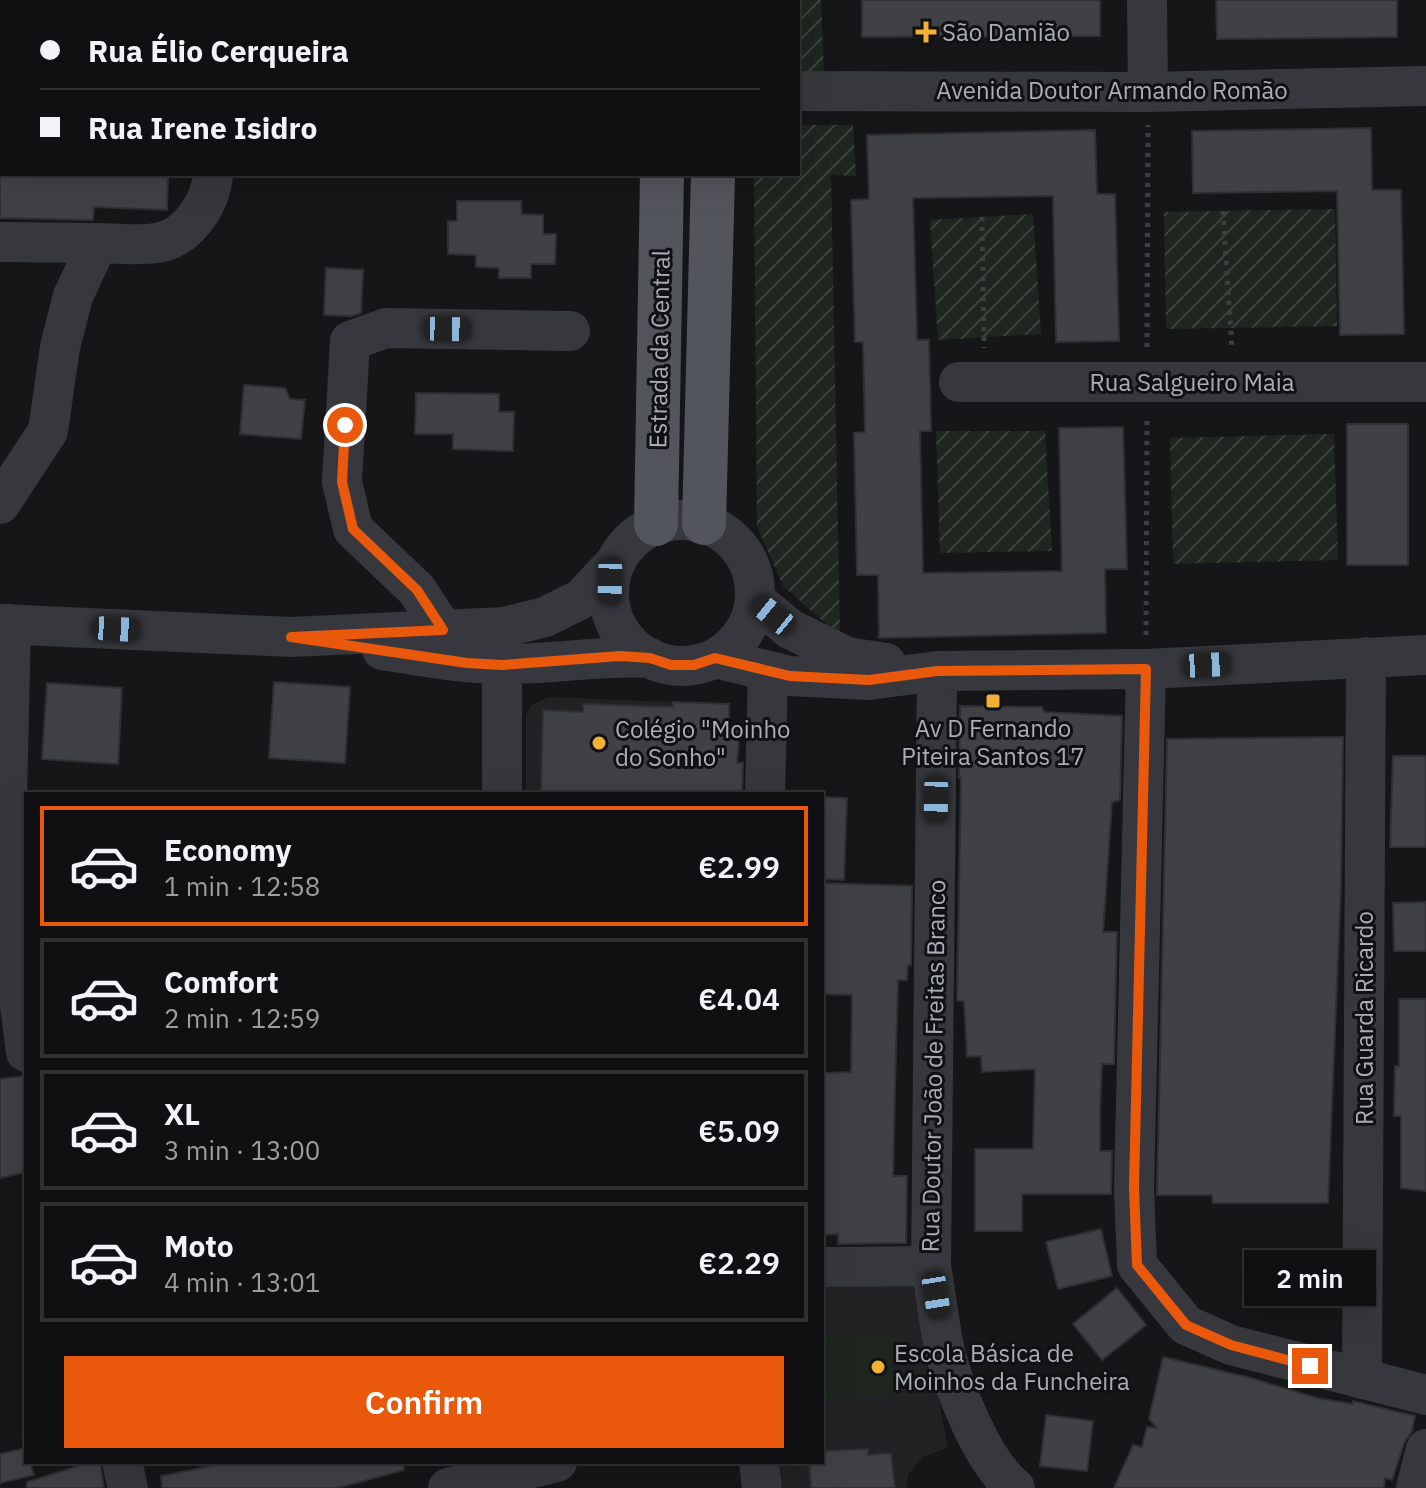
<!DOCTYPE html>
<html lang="en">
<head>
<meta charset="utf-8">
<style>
  :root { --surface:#101012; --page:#19191b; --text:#f1f3f6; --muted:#9c9d9f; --line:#303032; --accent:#ea580c }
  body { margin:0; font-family:"IBM Plex Sans",sans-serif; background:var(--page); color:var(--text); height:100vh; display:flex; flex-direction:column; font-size:30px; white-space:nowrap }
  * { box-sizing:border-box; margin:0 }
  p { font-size:26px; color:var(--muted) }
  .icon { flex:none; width:44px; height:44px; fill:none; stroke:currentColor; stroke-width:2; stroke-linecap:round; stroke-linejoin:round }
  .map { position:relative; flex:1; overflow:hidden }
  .drawer { position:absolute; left:24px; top:792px; width:800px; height:672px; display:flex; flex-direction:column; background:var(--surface); border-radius:0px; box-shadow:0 8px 32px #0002,0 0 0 2px var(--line) }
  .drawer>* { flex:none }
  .banner { position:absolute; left:0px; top:0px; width:800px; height:176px; box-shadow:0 8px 32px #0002,0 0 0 2px var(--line); display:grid; align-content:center; height:176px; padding:0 40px; background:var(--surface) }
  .end { position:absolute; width:36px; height:36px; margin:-18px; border:10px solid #ea580c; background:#fff; box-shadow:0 0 0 4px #fff }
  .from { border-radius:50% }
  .bubble { position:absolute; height:56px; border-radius:0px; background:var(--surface); box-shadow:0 8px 32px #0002,0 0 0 2px var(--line); font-size:26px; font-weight:600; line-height:56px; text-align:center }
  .car { position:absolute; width:24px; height:48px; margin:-24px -12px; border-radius:10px; box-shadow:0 0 6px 2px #0007; background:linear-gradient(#222 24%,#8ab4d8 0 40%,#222 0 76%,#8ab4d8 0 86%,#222 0) }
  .banner b { display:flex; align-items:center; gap:28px; height:76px; font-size:30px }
  .banner b+b { border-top:2px solid var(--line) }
  .banner i { width:20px; height:20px; background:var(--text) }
  ul { padding:14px 0 0; list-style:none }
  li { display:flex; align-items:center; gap:24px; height:120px; margin:0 16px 12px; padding:0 24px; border:4px solid var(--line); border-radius:0px }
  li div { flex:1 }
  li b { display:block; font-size:30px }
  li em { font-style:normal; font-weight:600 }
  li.current { border-color:var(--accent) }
  li>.icon { width:72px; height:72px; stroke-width:1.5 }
  .primary-button { display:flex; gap:16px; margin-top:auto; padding:16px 40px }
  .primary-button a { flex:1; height:92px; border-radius:0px; background:var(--accent); color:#fff; font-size:32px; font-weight:600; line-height:92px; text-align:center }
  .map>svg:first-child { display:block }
  .built { fill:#222225 }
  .garden { fill:url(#garden-furrows) }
  .pitch { fill:#1e261f }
  .building { fill:#404145; stroke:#303034; stroke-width:2 }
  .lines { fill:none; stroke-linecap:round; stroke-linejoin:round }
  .path { stroke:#3d3f44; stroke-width:5; stroke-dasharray:4 6; stroke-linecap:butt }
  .minor { stroke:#37383d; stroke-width:40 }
  .major { stroke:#53555c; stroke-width:44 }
  .route { stroke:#ea580c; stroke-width:10 }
  .poi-dot { fill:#f2b134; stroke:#111113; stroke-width:3 }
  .labels { text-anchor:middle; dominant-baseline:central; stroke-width:6; stroke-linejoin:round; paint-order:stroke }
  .poi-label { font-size:24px; fill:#a8adb8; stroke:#111113; text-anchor:start }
  .street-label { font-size:24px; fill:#a8adb8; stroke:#111113 }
</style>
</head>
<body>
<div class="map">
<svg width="1426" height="1488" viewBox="0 0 1426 1488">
  <defs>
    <pattern id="garden-furrows" width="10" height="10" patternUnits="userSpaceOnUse" patternTransform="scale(2)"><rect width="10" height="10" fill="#1e261f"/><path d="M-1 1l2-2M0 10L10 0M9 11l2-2" fill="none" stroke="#3c433d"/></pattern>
  </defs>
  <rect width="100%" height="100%" fill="#161618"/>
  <!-- built -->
  <path class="built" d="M548 697 673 702 670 794H526V716L531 706Z
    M822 1280 919 1287 948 1448 924 1456 909 1473 906 1488H783L780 1462H822Z"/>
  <!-- garden -->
  <path class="garden" d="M770 0H821L824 73 798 72V2Z
    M798 125H853L856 176 831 175 840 636 783 586 757 526 754 174H798Z
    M1335 209 1337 326 1166 329 1164 212Z
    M1033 214 1041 334 938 340 930 220Z
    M936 431H1045L1052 551 940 553Z
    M1334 434 1338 560 1173 564 1170 438Z"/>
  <!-- pitch -->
  <path class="pitch" d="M892 1333 896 1394 822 1398V1337Z"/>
  <!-- building -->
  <path class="building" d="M862 0H1100V36L862 37Z
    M1216 0H1397V37L1217 39Z
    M1371 128 1372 190H1401L1404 334 1340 335 1337 191 1193 193 1192 131Z
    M1095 130 1097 194H1115L1119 341 1056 342 1053 196 913 198 917 340H929L931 431H920L923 573 1062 571 1059 428 1123 427 1127 569H1105L1106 633 879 638 878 575H857L854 433 865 432 863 342H855L851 200 869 199 867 135Z
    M0 174H168L167 210 94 207 93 220 0 218Z
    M457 201H521L522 214 543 215V234H556L555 264H531V278H499V268L476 267V255L448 254V221H457Z
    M326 268 363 270 361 313 351 316 324 315Z
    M244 385 285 388 290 399 305 400 301 439 240 434Z
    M416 393 499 394V412H514L513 451 453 449V434H415Z
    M1347 424H1408V565H1347Z
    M274 682 350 687 345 763 269 758Z
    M47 683 122 688 118 764 42 759Z
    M673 702 729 704V724L740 725 737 763H743L742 794H541L543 710 583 712V704L673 707Z
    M960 706 1042 707 1044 712 1122 716 1120 800 1112 802 1103 932H1117L1114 1064H1102L1100 1111V1151H1112L1111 1194H1022V1231H975V1149H1033L1035 1069 982 1072 981 1056 967 1057 964 1001H957L961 778H959Z
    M1343 737 1341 884 1328 1203H1213L1212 1195H1157L1167 739Z
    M1393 756H1426V847H1390Z
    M822 797 847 798 844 880 822 879Z
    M822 883 912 886 911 965H908L907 980H898L895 1086 893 1176H907L906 1243 838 1244V1234L822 1235V1073L851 1072 852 995 822 994Z
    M1426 902V951H1394L1393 903Z
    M1399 999H1426V1191L1401 1188V1116H1394L1395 1066H1399Z
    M23 1076 26 1100V1172L0 1178V1079Z
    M1101 1229 1112 1276 1058 1289 1046 1242Z
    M1117 1288 1146 1325 1102 1360 1073 1324Z
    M1163 1357 1247 1377 1317 1398 1353 1404V1401L1415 1416 1412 1431 1404 1443 1392 1480 1385 1478 1384 1488H1114L1133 1445 1142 1447 1147 1427 1157 1428 1149 1419Z
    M1046 1415 1093 1421 1087 1471 1040 1466Z
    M26 1448V1462H30L34 1475 0 1483V1454Z
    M868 1449V1455L891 1453 895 1488H811L809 1462H822V1451Z
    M91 1462H100L104 1488H27V1482Z
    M230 1462H403L404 1470 338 1488H162L161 1476Z"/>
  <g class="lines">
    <!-- path -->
    <path class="path" d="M1223 211 1232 350
      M982 217 984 348
      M1147 347 1148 125
      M1146 635 1147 417"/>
    <!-- minor -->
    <path class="minor" d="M1147 0 1148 92
      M218 2V0
      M798 91 1148 92 1426 86
      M0 242 98 243
      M959 382H1426
      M0 504 48 431 60 347 73 296 98 243C117 243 137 246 156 243 187 240 211 203 213 174
      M609 593a73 73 0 1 1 146 0a73 73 0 1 1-146 0Z
      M755 600 790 629 847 657 886 663
      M0 624 291 637 504 627 545 617 581 599 615 563
      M11 624 5 888 26 1052
      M443 630 417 590 353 529 342 482 350 341 386 328 570 331
      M382 650C421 656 461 664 500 664 550 665 600 655 650 658
      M715 658 790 676 869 680 937 671 1146 669 1426 655
      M1146 669 1134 1188 1137 1265 1186 1325 1231 1345 1426 1395
      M937 671 931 1266C936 1295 939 1324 945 1352 955 1391 983 1463 1015 1488
      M502 794V665
      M765 794 768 671
      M822 1267 931 1266
      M1362 1379 1366 657
      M122 1462 128 1488
      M759 1462 762 1488
      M448 1488 557 1462
      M1416 1488 1426 1449"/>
    <!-- major -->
    <path class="major" d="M666 2V0
      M717 2 718 0
      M704 523 713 174
      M656 524 662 174"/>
  </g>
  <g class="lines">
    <!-- route -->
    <path class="route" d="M345 425 342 482 353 529 417 590 443 630 291 637 467 663 502 665 620 656 650 658 671 665H694L715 658 790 676 869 680 937 671 1146 669 1134 1188 1137 1265 1186 1325 1231 1345 1310 1366"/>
  </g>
  <!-- markers -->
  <g class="poi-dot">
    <path d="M922 20h8v8h8v8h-8v8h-8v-8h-8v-8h8z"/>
    <rect x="985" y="693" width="16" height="16" rx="4"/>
    <circle cx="599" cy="743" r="8"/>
    <circle cx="878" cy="1367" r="8"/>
  </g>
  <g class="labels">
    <!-- poi labels -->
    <g class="poi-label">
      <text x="942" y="32">São Damião</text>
      <text x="993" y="728" text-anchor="middle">Av D Fernando<tspan x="993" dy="28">Piteira Santos 17</tspan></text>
      <text x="615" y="729">Colégio "Moinho<tspan x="615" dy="28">do Sonho"</tspan></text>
      <text x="894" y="1353">Escola Básica de<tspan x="894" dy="28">Moinhos da Funcheira</tspan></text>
    </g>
    <!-- street labels -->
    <g class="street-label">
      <text x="1112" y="90">Avenida Doutor Armando Romão</text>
      <text transform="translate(659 349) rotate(-89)">Estrada da Central</text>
      <text x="1192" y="382">Rua Salgueiro Maia</text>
      <text transform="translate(1364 1018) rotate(-90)">Rua Guarda Ricardo</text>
      <text transform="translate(933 1066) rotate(-89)">Rua Doutor João de Freitas Branco</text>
    </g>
  </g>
</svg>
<i class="end from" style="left:345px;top:425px"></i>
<i class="end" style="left:1310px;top:1366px"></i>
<div class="bubble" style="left:1244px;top:1250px;width:132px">2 min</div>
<i class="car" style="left:447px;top:329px;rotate:91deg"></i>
<i class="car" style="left:610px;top:581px;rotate:181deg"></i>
<i class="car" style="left:773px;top:615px;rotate:309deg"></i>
<i class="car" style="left:116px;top:629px;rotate:93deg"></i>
<i class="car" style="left:1207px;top:665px;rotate:87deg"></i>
<i class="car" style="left:936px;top:799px;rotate:181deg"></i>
<i class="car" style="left:936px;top:1295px;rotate:171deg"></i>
<div class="banner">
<b><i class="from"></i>Rua Élio Cerqueira</b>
<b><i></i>Rua Irene Isidro</b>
</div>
<section class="drawer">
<ul>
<li class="current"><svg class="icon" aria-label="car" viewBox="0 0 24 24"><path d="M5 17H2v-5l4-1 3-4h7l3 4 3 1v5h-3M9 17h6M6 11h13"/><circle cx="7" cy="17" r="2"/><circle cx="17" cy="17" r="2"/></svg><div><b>Economy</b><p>1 min · 12:58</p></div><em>€2.99</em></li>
<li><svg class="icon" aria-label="car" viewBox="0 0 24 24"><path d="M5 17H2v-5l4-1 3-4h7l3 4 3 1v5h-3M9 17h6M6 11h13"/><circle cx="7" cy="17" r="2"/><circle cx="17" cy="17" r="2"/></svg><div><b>Comfort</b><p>2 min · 12:59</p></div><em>€4.04</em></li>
<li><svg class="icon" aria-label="car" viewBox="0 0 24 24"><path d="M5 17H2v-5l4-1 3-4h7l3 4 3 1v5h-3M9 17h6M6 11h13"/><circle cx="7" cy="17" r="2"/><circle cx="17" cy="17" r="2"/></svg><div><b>XL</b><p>3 min · 13:00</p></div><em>€5.09</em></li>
<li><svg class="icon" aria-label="car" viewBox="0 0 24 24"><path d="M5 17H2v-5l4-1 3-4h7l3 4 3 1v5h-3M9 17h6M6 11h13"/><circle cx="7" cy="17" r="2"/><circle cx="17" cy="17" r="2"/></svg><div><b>Moto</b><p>4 min · 13:01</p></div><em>€2.29</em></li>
</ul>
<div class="primary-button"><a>Confirm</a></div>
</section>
</div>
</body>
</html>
